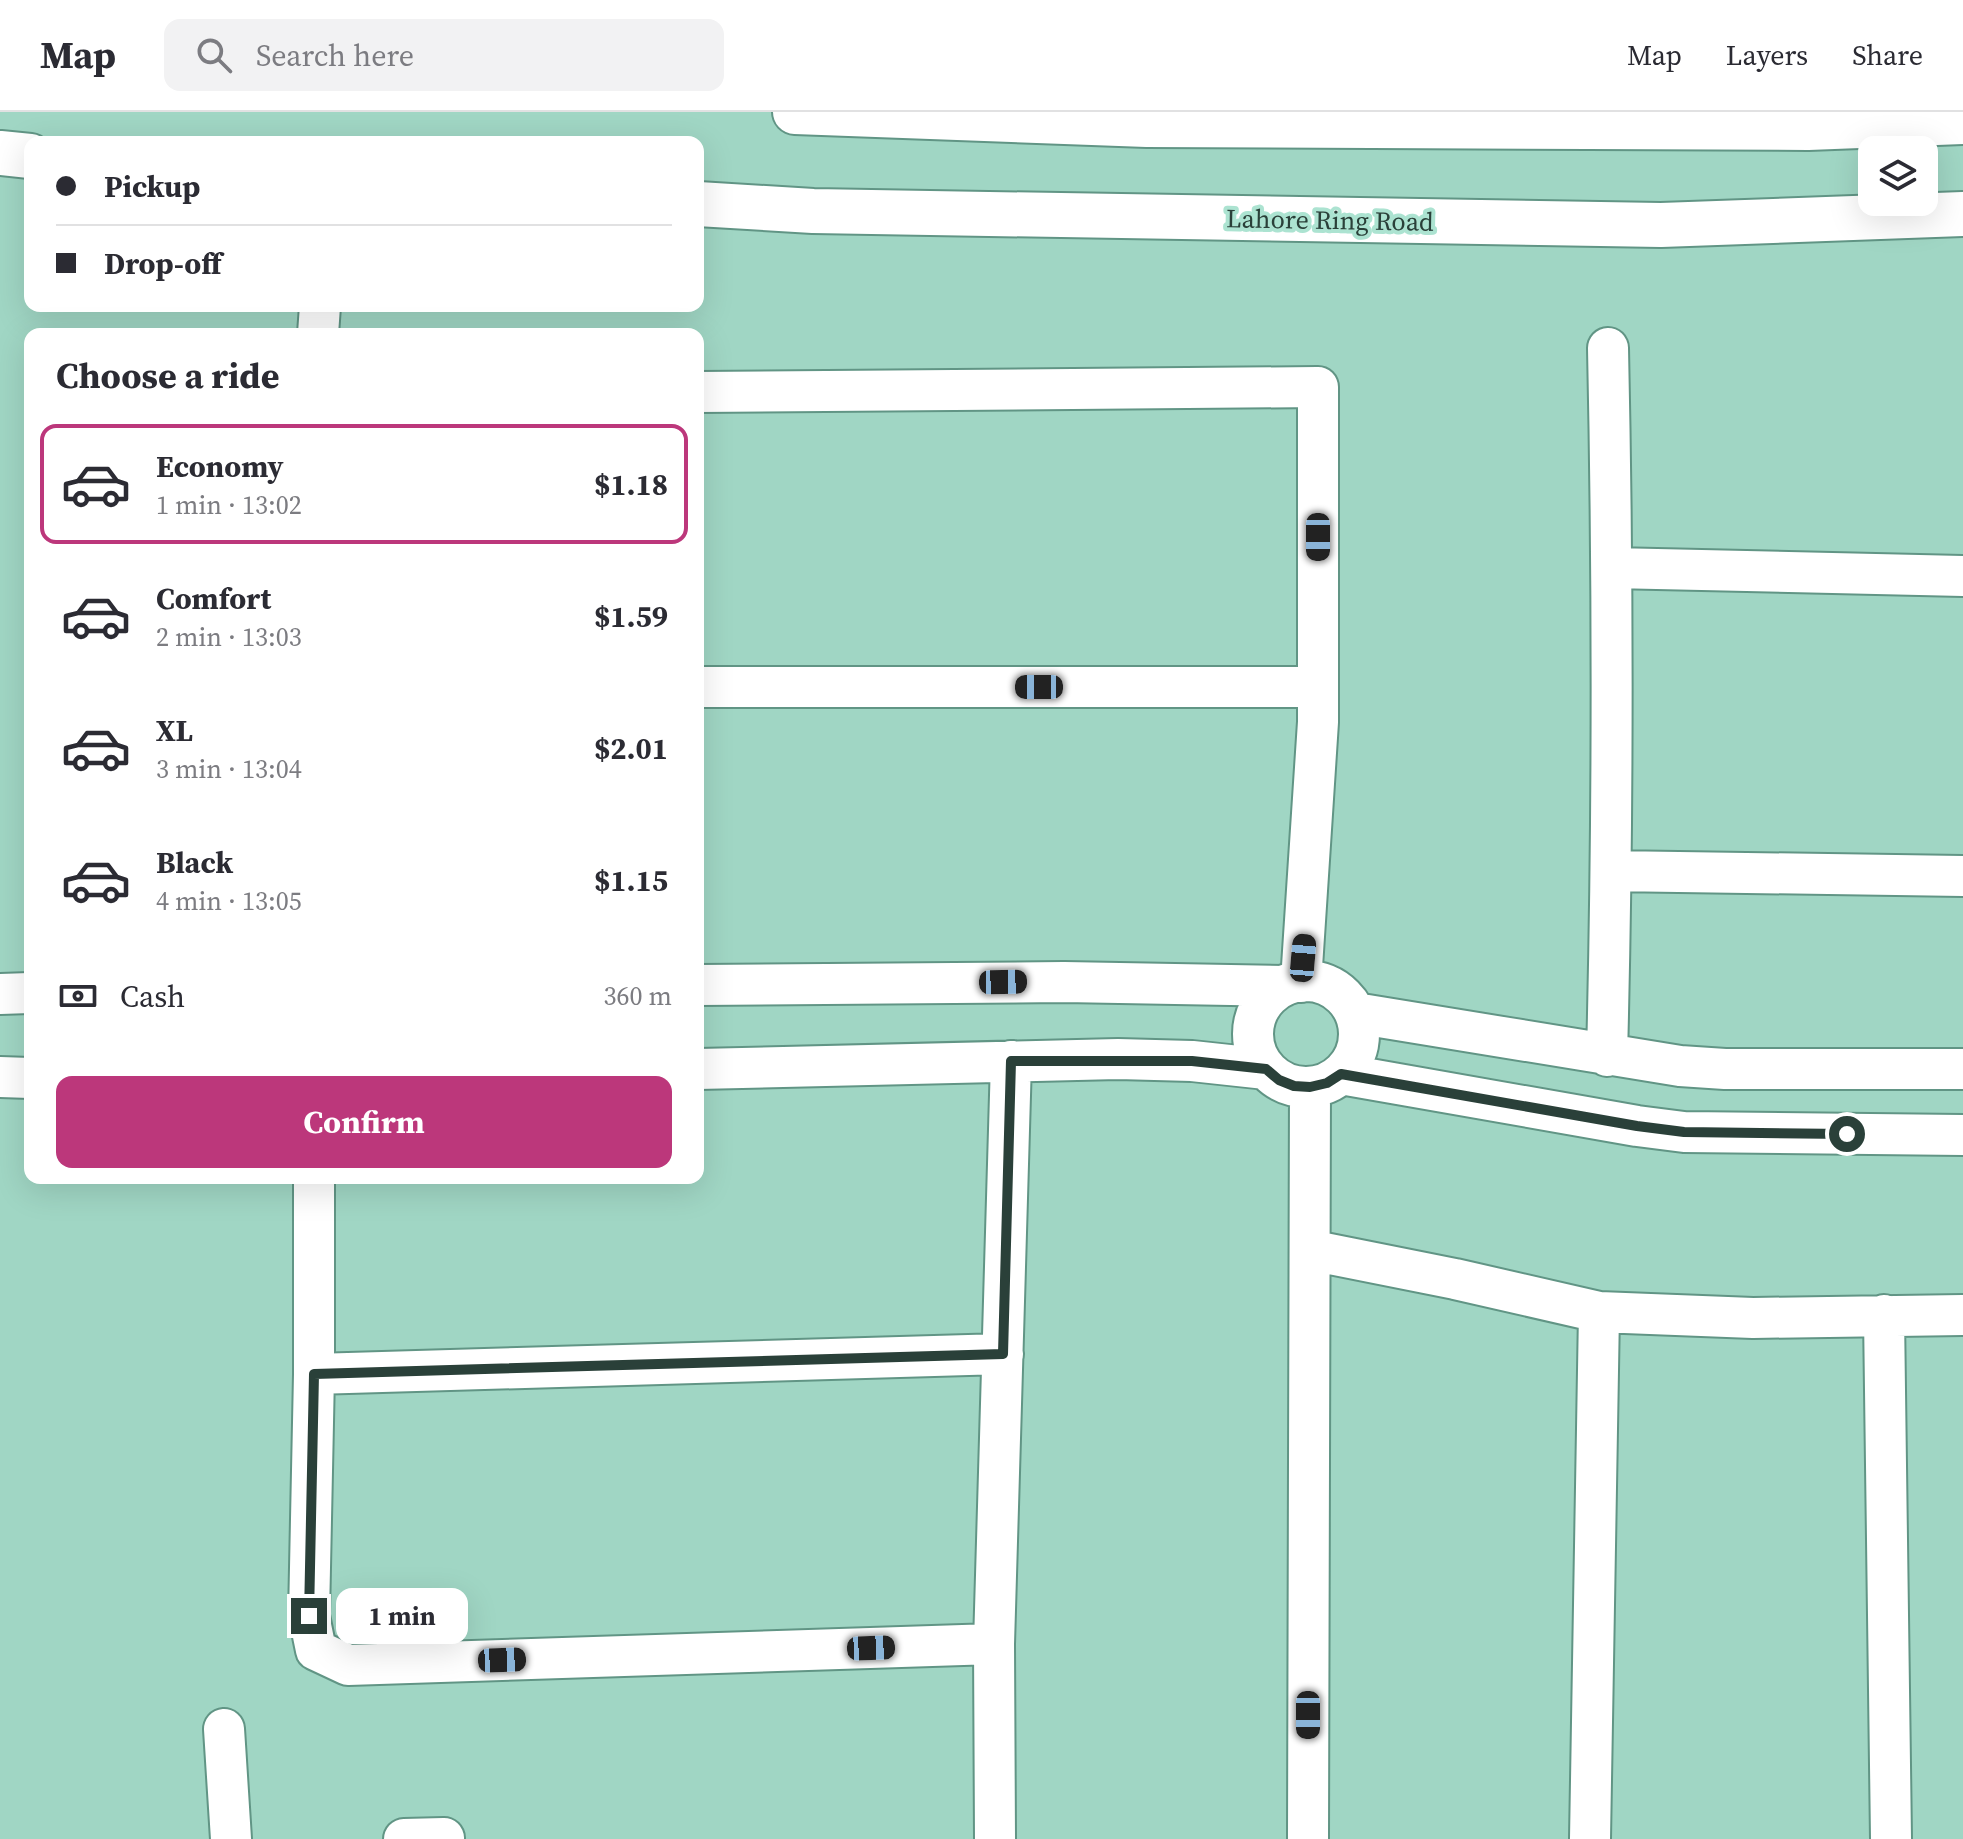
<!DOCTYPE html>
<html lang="en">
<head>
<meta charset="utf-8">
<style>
  :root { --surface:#fff; --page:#f2f2f3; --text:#2b2b33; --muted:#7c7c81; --line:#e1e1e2; --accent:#bc377b }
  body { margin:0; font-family:"Source Serif 4",serif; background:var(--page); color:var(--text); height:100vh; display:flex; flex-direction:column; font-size:30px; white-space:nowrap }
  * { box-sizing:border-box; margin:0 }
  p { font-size:26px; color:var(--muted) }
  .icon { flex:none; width:44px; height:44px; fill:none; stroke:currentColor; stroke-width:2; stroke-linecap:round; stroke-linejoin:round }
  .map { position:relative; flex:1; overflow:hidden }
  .panel { position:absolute; left:24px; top:216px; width:680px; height:856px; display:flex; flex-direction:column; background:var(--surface); border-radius:16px; box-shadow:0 8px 32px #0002 }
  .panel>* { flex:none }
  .top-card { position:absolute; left:24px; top:24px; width:680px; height:176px; border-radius:16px; box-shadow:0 8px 32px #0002; display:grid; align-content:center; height:176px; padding:0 32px; background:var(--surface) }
  .tools { position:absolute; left:1858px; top:24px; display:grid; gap:16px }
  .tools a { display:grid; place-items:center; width:80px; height:80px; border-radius:16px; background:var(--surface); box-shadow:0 8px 32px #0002; font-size:40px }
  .end { position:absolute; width:36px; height:36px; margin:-18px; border:10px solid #2a4039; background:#fff; box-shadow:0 0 0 4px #fff }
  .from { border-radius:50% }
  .bubble { position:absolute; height:56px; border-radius:16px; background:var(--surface); box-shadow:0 8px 32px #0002; font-size:26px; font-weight:700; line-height:56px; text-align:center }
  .car { position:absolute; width:24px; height:48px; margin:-24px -12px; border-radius:10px; box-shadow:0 0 6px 2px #0007; background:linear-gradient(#222 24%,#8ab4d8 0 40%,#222 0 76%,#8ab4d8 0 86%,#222 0) }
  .top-card b { display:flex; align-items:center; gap:28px; height:76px; font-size:30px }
  .top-card b+b { border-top:2px solid var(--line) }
  .top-card i { width:20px; height:20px; background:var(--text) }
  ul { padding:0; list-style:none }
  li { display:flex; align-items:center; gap:24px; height:120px; margin:0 16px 12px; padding:0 16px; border:4px solid transparent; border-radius:16px }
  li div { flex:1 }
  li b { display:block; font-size:30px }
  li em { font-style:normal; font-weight:700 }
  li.on { border-color:var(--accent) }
  li>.icon { width:72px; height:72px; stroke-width:1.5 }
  h2 { padding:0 32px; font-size:36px; line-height:96px }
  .pay { display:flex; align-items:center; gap:20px; height:88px; padding:0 32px; font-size:30px }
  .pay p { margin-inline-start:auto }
  .action { display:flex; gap:16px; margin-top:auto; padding:16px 32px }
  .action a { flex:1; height:92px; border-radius:16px; background:var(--accent); color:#fff; font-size:32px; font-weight:700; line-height:92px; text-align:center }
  header { display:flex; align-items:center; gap:48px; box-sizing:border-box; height:112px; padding:0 40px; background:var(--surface); border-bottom:2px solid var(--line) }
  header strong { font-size:38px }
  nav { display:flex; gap:44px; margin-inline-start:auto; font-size:28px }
  .search { width:560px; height:72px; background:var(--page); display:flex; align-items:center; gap:20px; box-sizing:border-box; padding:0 28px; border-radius:16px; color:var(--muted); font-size:30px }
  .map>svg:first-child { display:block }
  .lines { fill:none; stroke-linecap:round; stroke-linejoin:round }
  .minor-casing { stroke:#619585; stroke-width:44 }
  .motorway-casing { stroke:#619585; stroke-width:48 }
  .minor { stroke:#fff; stroke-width:40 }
  .motorway { stroke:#fff; stroke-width:44 }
  .route { stroke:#2a4039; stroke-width:10 }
  .labels { text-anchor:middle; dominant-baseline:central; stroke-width:8; stroke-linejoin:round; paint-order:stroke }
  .street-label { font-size:26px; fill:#2a4039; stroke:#ace3d1 }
</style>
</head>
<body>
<header>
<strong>Map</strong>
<div class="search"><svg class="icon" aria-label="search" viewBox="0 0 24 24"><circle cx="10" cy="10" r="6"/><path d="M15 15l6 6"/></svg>Search here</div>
<nav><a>Map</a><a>Layers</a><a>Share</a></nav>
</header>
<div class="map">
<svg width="1963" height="1727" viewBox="0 0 1963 1727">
  <rect width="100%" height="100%" fill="#a0d6c4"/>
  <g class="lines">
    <defs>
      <path id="minor" d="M318 222 320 194
        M698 280 1318 275V610L1301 870
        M1612 456 1963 464
        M698 575H1318
        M1611 759 1963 764
        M1253 922a53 53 0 1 1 106 0a53 53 0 1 1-106 0Z
        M698 873 1064 870 1284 874
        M0 882 30 881
        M1355 901 1680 954 1725 957H1963
        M1607 944C1613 708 1613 472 1608 236
        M698 957 1118 947 1192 949 1266 957
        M1341 962 1637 1014 1684 1020 1963 1023
        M0 965 30 966
        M314 1066V1262L309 1504 316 1538 348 1553 994 1532
        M1310 1138 1455 1167 1599 1200 1753 1206 1963 1203
        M1884 1203 1891 1727
        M314 1262 1003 1242
        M224 1617 231 1727
        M404 1727 444 1726
        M995 1727 994 1532 1011 949
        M1308 1727 1310 975
        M1590 1727 1599 1200"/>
      <path id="motorway" d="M795 0 1147 13 1808 16 1963 10
        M0 41 30 44
        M698 92 813 99 1661 113 1963 102"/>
    </defs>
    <!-- minor casing -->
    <use href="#minor" class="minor-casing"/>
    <!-- motorway casing -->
    <use href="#motorway" class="motorway-casing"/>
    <!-- minor -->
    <use href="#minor" class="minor"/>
    <!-- motorway -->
    <use href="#motorway" class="motorway"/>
  </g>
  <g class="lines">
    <!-- route -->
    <path class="route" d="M309 1504 314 1262 1003 1242 1011 949H1192L1266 957 1279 968 1294 974 1310 975 1327 971 1341 962 1637 1014 1684 1020 1847 1022"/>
  </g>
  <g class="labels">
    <!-- street labels -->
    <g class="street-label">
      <text transform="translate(1330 108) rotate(1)">Lahore Ring Road</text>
    </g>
  </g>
</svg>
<div class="tools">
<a><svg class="icon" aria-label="layers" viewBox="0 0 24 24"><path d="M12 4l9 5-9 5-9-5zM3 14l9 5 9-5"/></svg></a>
</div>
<i class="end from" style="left:1847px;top:1022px"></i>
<i class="end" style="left:309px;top:1504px"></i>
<div class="bubble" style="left:336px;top:1476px;width:132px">1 min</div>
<i class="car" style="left:1318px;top:425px;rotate:180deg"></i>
<i class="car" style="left:1039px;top:575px;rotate:270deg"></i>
<i class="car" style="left:1303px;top:846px;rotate:5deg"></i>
<i class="car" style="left:1003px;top:870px;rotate:89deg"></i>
<i class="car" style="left:871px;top:1536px;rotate:88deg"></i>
<i class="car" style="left:502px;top:1548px;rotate:88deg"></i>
<i class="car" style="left:1308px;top:1603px;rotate:180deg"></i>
<div class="top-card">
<b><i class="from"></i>Pickup</b>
<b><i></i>Drop-off</b>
</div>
<section class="panel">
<h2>Choose a ride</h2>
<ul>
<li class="on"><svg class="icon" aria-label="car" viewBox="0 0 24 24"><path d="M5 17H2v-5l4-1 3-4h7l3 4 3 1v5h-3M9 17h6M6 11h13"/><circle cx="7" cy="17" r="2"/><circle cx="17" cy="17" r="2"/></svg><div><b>Economy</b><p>1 min · 13:02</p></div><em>$1.18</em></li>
<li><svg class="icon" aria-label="car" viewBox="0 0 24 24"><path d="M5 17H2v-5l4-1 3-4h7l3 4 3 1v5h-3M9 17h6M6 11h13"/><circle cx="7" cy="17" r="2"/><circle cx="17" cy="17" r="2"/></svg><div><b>Comfort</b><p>2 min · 13:03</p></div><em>$1.59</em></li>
<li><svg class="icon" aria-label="car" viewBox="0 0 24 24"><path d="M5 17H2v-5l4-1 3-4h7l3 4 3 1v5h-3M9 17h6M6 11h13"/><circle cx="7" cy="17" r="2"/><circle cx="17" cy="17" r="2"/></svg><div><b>XL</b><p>3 min · 13:04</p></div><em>$2.01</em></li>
<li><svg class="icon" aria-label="car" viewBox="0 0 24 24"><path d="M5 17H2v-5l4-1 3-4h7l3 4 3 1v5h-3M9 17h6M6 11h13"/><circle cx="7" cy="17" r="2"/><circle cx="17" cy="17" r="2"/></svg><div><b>Black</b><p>4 min · 13:05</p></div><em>$1.15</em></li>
</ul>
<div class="pay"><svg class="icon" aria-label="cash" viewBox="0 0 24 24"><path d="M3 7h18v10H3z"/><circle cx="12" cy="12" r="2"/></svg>Cash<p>360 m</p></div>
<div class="action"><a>Confirm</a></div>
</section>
</div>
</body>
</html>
